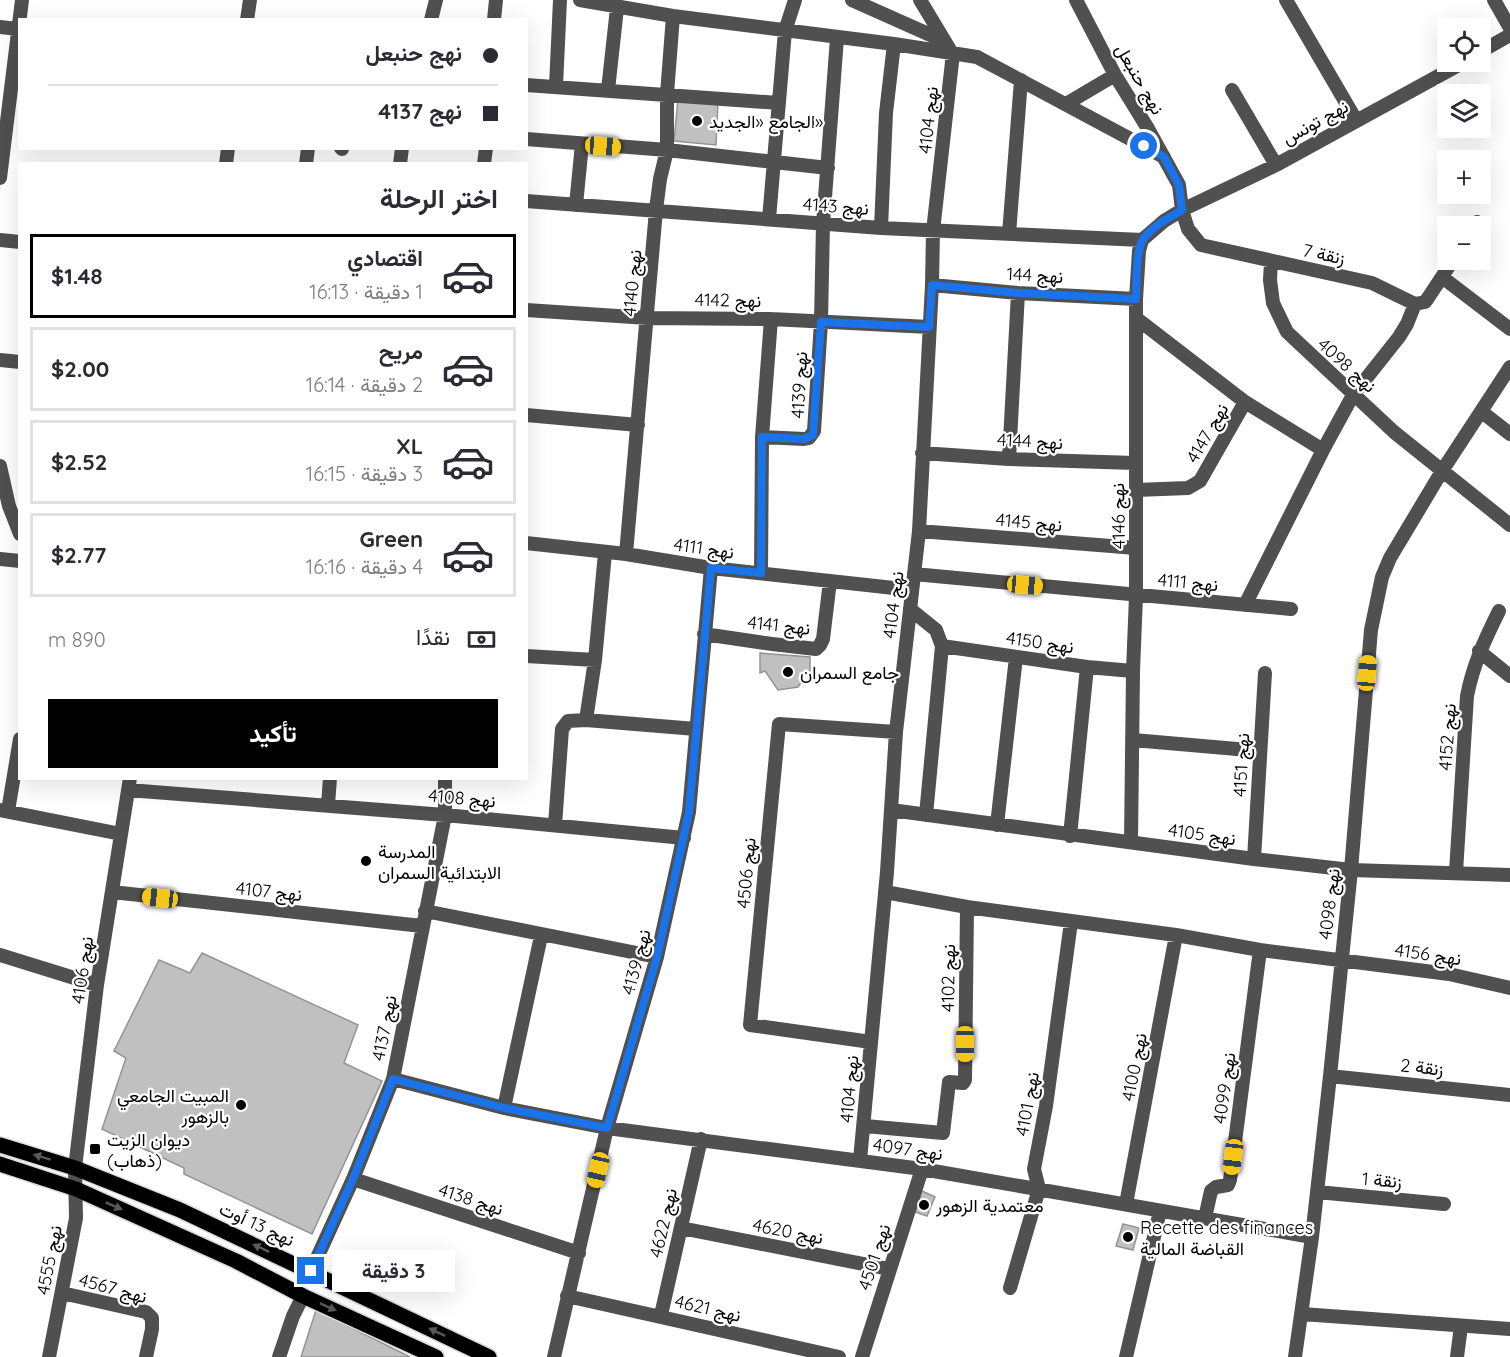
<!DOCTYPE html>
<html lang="ar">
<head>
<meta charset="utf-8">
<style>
  :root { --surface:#fff; --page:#f7f7f7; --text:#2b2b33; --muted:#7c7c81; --line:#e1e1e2; --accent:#000 }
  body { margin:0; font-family:Quicksand,Vazirmatn,sans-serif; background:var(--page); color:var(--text); direction:rtl; height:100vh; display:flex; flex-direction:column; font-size:22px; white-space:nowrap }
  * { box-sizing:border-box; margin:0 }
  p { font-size:20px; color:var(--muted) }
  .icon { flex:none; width:33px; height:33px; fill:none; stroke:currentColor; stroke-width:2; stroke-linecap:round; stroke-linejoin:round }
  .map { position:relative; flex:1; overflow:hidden; direction:ltr }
  .details { position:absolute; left:18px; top:162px; width:510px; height:618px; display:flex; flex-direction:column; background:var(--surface); border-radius:0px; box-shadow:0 6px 24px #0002; direction:rtl }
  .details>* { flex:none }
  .guide { position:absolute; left:18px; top:18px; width:510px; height:132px; border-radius:0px; box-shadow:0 6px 24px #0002; direction:rtl; display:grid; align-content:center; height:132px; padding:0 30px; background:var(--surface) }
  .controls { position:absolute; left:1437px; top:18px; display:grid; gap:12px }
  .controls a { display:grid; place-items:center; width:54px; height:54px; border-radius:0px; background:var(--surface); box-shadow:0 6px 24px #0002; font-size:30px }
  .end { position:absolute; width:27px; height:27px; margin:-14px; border:8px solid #1a73e8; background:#fff; box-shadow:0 0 0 3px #fff }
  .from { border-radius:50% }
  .bubble { position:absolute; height:42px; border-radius:0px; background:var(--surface); box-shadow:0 6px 24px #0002; font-size:20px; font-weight:700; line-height:42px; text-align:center; direction:rtl }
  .car { position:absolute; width:18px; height:36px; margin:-18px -9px; border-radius:8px; box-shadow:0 0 4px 2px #0007; background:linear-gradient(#f5c518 24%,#345 0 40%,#f5c518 0 76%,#345 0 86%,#f5c518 0) }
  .guide b { display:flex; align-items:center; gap:21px; height:57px; font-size:22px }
  .guide b+b { border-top:2px solid var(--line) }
  .guide i { width:15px; height:15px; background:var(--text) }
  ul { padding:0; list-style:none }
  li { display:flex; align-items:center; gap:18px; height:84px; margin:0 12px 9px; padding:0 18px; border:3px solid var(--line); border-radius:0px }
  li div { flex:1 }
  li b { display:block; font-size:22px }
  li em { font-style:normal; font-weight:700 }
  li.on { border-color:var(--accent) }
  li>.icon { width:54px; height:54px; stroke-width:1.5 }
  h2 { padding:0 30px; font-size:27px; line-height:72px }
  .pay { display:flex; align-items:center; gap:15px; height:66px; padding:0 30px; font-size:22px }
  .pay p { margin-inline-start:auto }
  .button { display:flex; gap:12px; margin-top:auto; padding:12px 30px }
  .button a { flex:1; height:69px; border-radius:0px; background:var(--accent); color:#fff; font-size:24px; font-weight:700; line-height:69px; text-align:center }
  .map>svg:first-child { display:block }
  .building { fill:#c0c0c0; stroke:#949494; stroke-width:1.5 }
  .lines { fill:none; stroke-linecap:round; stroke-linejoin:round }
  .major-casing { stroke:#dbdbdb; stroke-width:18 }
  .minor { stroke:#505050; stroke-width:14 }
  .major { stroke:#000; stroke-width:15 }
  .oneway { fill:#595959 }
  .route { stroke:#1a73e8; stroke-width:8 }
  .poi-dot { fill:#000; stroke:#fff; stroke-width:2 }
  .labels { text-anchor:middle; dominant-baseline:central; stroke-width:4.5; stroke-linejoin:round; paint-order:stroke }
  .street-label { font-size:18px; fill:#000; stroke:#fff }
  .poi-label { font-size:18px; fill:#000; stroke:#fff; text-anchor:start }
</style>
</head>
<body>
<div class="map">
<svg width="1510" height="1357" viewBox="0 0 1510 1357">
  <rect width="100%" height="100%" fill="#fff"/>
  <!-- building -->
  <path class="building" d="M678 99 718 101 716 145 674 141Z
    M760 653 810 657V674L799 675 802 681 798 687 778 690 765 671 760 673Z
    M202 953 358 1025 344 1063 382 1081 312 1234 184 1174V1168L102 1129 126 1058 114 1051 159 960 190 973Z
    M922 1191 935 1197 927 1216 915 1212Z
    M1123 1224 1139 1228 1133 1250 1116 1246Z
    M316 1310 410 1357H301Z"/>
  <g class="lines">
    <defs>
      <path id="major" d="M0 1145 75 1168 180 1210 489 1357
        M0 1164 76 1189 236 1261 303 1296 436 1357"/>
    </defs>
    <!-- major casing -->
    <use href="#major" class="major-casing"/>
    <!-- minor -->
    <path class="minor" d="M580 0 673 16 894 44 977 57 1164 157
      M852 0 944 41
      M1076 0 1115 75 1147 127 1179 185 1182 210 1188 229 1201 245 1372 283 1415 304 1425 302 1428 298 1453 260
      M1286 0 1356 120
      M1494 0 1510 28
      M247 20 250 0
      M431 20 436 0
      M494 20 496 0
      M0 27 17 29
      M1480 52 1510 35
      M526 85 779 103
      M556 86 560 0
      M608 90 617 8
      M1232 90 1276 165
      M1066 104 1115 75
      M526 139 667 150 828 168
      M341 148 342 149
      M226 164 228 148
      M306 164 308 148
      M400 164 402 148
      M484 164 486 148
      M0 178 22 0
      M526 201 881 228 1142 240
      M576 205 582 144
      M769 219 785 31 795 0
      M1474 226 1477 222
      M881 228 886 113 894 44
      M1009 234 1021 80
      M0 240 20 242
      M1271 261 1270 280 1273 303 1287 332 1394 432 1510 525
      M1442 277 1510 329
      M932 285 1018 293 1136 299
      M526 310 648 318 771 319 929 327
      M1136 318 1245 402 1200 481 1188 488 1136 490
      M0 360 20 362
      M1245 402 1323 450
      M1482 412 1510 434
      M526 415 638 425
      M762 437 804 439 809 438 814 431 821 322 823 224 837 38
      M922 453 1009 459 1135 463
      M1009 459 1018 293
      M0 466 9 506 20 534
      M919 531 1136 548
      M526 543 626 554 711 568 912 590
      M626 554 656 210 660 179 667 150V94L673 16
      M0 559 20 561
      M761 573 762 437 771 319
      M914 574 1291 609
      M1245 605 1323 450 1353 395 1399 337 1407 324 1415 304
      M910 609 936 630 942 646 926 815
      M704 634 772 644 816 649 820 645 823 639 830 581
      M942 646 1087 667 1133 671
      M1479 651 1510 676
      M526 656 595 660
      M586 720 696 729
      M1133 740 1260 751
      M128 790 445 815 684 838
      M328 805 330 778
      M0 810 121 834
      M891 810 1254 859 1351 870 1510 875
      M8 811 20 739
      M555 825 562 729 568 721 586 720 595 660 605 553
      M997 825 1016 657
      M1070 836 1087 667
      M1131 842 1133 671 1136 596V299L1139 251 1142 240 1164 221 1182 210 1276 165 1464 62
      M1254 859 1265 673
      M1456 872 1467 696C1473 665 1485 639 1499 611
      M112 892 422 926
      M885 892 967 907 1176 935 1260 950 1449 974 1510 988
      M425 911 657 957
      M0 955 97 985
      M871 1042 750 1025 779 724 896 732
      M1330 1076 1510 1095
      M393 1079 504 1108 607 1128 922 1169 1312 1237
      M504 1108 541 936
      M865 1126 943 1133 949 1082 963 1083 965 1080 967 907
      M860 1160 887 872 896 732 919 531 932 285 933 231 952 62V53L920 0
      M353 1179 579 1253
      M1317 1192 1444 1204
      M1126 1204 1176 935
      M1205 1218 1211 1191 1216 1187 1228 1185 1230 1180 1260 950
      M681 1228 889 1269
      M311 1271 353 1179 393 1079 445 815V778
      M1010 1288 1039 1189 1034 1169 1046 1106 1071 922
      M62 1293 146 1312 152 1318V1329L146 1357
      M567 1296 839 1357
      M1302 1314 1510 1329
      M661 1315 701 1139
      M49 1357 76 1218 75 1168 97 985 130 778
      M279 1357 293 1316 303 1296
      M554 1357 607 1128 657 957 689 812 711 568
      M862 1357 922 1169
      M1126 1357 1160 1211
      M1295 1357 1312 1237 1330 1076 1351 870 1371 630 1382 577 1390 558 1442 471 1510 367
      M1457 1357 1461 1326"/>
    <!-- major -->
    <use href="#major" class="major"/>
  </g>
  <!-- one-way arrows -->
  <defs><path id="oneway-solid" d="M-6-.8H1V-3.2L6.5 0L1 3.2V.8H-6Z" transform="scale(1.5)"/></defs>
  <g class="oneway">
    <use href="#oneway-solid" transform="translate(42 1157) rotate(-163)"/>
    <use href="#oneway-solid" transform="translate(114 1206) rotate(24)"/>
    <use href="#oneway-solid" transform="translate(261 1248) rotate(-155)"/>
    <use href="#oneway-solid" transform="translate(328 1307) rotate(25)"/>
    <use href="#oneway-solid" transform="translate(437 1332) rotate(-154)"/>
  </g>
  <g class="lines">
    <!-- route -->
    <path class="route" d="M311 1271 353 1179 393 1079 504 1108 607 1128 657 957 689 812 711 568 761 573 762 437 804 439 813 435 821 322 929 327 932 285 1018 293 1136 299C1137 283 1135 250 1144 238 1153 226 1169 218 1182 210L1179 185 1164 157 1144 146"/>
  </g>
  <!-- markers -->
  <g class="poi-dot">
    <circle cx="697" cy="121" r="6"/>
    <circle cx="788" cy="672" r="6"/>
    <circle cx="366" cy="861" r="6"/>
    <circle cx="241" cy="1105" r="6"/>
    <rect x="89" y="1143" width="12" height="12" rx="3"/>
    <circle cx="924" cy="1205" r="6"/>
    <circle cx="1128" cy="1237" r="6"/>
  </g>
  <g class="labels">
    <!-- street labels -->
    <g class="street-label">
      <text transform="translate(1140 79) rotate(60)">نهج حنبعل</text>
      <text transform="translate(928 120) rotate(-84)">نهج 4104</text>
      <text transform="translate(1315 122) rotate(-29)">نهج تونس</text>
      <text transform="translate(836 206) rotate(4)">نهج 4143</text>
      <text transform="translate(1324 254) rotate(12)">زنقة 7</text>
      <text transform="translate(1035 275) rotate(3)">نهج 144</text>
      <text transform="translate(632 283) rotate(-85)">نهج 4140</text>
      <text transform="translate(728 300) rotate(1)">نهج 4142</text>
      <text transform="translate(1347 365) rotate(42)">نهج 4098</text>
      <text transform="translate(799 385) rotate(-87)">نهج 4139</text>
      <text transform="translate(1207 433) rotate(-60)">نهج 4147</text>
      <text transform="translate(1030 441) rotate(3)">نهج 4144</text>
      <text transform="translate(1118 516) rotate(-91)">نهج 4146</text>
      <text transform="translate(1029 522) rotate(5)">نهج 4145</text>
      <text transform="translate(704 548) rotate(8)">نهج 4111</text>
      <text transform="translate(1188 582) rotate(5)">نهج 4111</text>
      <text transform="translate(893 605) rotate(-83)">نهج 4104</text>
      <text transform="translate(779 625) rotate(6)">نهج 4141</text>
      <text transform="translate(1040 642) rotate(8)">نهج 4150</text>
      <text transform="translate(1447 737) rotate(-86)">نهج 4152</text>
      <text transform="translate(1241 765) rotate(-87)">نهج 4151</text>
      <text transform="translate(462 798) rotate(5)">نهج 4108</text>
      <text transform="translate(1202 834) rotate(8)">نهج 4105</text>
      <text transform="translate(746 873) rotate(-85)">نهج 4506</text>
      <text transform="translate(269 891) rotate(6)">نهج 4107</text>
      <text transform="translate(1329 904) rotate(-83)">نهج 4098</text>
      <text transform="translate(1428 954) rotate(8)">نهج 4156</text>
      <text transform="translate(636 962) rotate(-75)">نهج 4139</text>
      <text transform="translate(82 970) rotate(-82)">نهج 4106</text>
      <text transform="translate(948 978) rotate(-89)">نهج 4102</text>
      <text transform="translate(384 1028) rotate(-79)">نهج 4137</text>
      <text transform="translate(1134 1067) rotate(-79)">نهج 4100</text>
      <text transform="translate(1422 1067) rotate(6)">زنقة 2</text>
      <text transform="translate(1224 1088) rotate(-82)">نهج 4099</text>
      <text transform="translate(849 1089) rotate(-85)">نهج 4104</text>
      <text transform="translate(1027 1104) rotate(-80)">نهج 4101</text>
      <text transform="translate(908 1149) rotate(8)">نهج 4097</text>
      <text transform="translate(1382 1180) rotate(5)">زنقة 1</text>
      <text transform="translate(471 1199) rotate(18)">نهج 4138</text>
      <text transform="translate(663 1223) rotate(-77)">نهج 4622</text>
      <text transform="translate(257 1224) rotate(25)">نهج 13 أوت</text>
      <text transform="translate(788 1231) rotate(11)">نهج 4620</text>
      <text transform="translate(874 1257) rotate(-72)">نهج 4501</text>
      <text transform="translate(49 1260) rotate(-79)">نهج 4555</text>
      <text transform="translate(113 1288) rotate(15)">نهج 4567</text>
      <text transform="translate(708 1308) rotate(13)">نهج 4621</text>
    </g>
    <!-- poi labels -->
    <g class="poi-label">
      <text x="709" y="121">الجامع «الجديد»</text>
      <text x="800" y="672">جامع السمران</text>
      <text x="378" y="851">المدرسة<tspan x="378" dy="21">الابتدائية السمران</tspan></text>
      <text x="229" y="1095" text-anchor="end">المبيت الجامعي<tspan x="229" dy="21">بالزهور</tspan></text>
      <text x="107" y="1139">ديوان الزيت<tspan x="107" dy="21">(ذهاب)</tspan></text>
      <text x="936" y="1205">معتمدية الزهور</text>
      <text x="1140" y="1227">Recette des finances<tspan x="1140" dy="21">القباضة المالية</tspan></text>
    </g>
  </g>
</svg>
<div class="controls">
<a><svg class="icon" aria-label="locate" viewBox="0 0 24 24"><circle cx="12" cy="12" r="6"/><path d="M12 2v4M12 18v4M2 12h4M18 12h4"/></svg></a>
<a><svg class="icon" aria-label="layers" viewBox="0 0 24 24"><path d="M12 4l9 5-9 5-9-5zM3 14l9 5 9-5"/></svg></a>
<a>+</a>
<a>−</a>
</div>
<i class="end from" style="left:1144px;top:146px"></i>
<i class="end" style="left:311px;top:1271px"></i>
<div class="bubble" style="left:332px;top:1250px;width:123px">3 دقيقة</div>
<i class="car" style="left:603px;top:146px;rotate:94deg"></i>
<i class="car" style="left:1025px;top:585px;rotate:95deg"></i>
<i class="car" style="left:1367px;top:673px;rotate:5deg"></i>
<i class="car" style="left:160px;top:898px;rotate:276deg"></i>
<i class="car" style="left:965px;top:1044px;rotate:180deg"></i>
<i class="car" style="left:1233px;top:1157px;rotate:187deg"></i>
<i class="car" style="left:598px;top:1170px;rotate:193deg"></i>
<div class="guide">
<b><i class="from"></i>نهج حنبعل</b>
<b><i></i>نهج 4137</b>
</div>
<section class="details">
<h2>اختر الرحلة</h2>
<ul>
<li class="on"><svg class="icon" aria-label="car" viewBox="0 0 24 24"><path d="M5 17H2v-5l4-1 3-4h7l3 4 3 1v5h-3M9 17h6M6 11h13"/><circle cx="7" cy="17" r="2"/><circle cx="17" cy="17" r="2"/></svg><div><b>اقتصادي</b><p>1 دقيقة · 16:13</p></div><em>$1.48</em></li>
<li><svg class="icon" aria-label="car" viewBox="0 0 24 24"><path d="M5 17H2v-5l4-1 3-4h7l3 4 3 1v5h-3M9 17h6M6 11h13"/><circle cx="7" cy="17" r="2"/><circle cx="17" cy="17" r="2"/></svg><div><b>مريح</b><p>2 دقيقة · 16:14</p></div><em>$2.00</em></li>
<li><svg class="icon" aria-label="car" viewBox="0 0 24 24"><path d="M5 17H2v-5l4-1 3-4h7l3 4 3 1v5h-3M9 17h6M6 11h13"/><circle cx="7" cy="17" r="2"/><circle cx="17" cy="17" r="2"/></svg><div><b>XL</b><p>3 دقيقة · 16:15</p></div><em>$2.52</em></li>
<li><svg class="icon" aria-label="car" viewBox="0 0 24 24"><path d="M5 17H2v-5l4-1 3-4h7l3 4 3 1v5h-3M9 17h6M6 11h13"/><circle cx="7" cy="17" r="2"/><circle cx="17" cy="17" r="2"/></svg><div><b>Green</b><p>4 دقيقة · 16:16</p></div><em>$2.77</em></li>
</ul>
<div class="pay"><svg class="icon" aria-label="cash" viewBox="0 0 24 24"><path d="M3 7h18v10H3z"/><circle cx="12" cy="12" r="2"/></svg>نقدًا<p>890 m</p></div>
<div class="button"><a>تأكيد</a></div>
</section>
</div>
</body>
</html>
